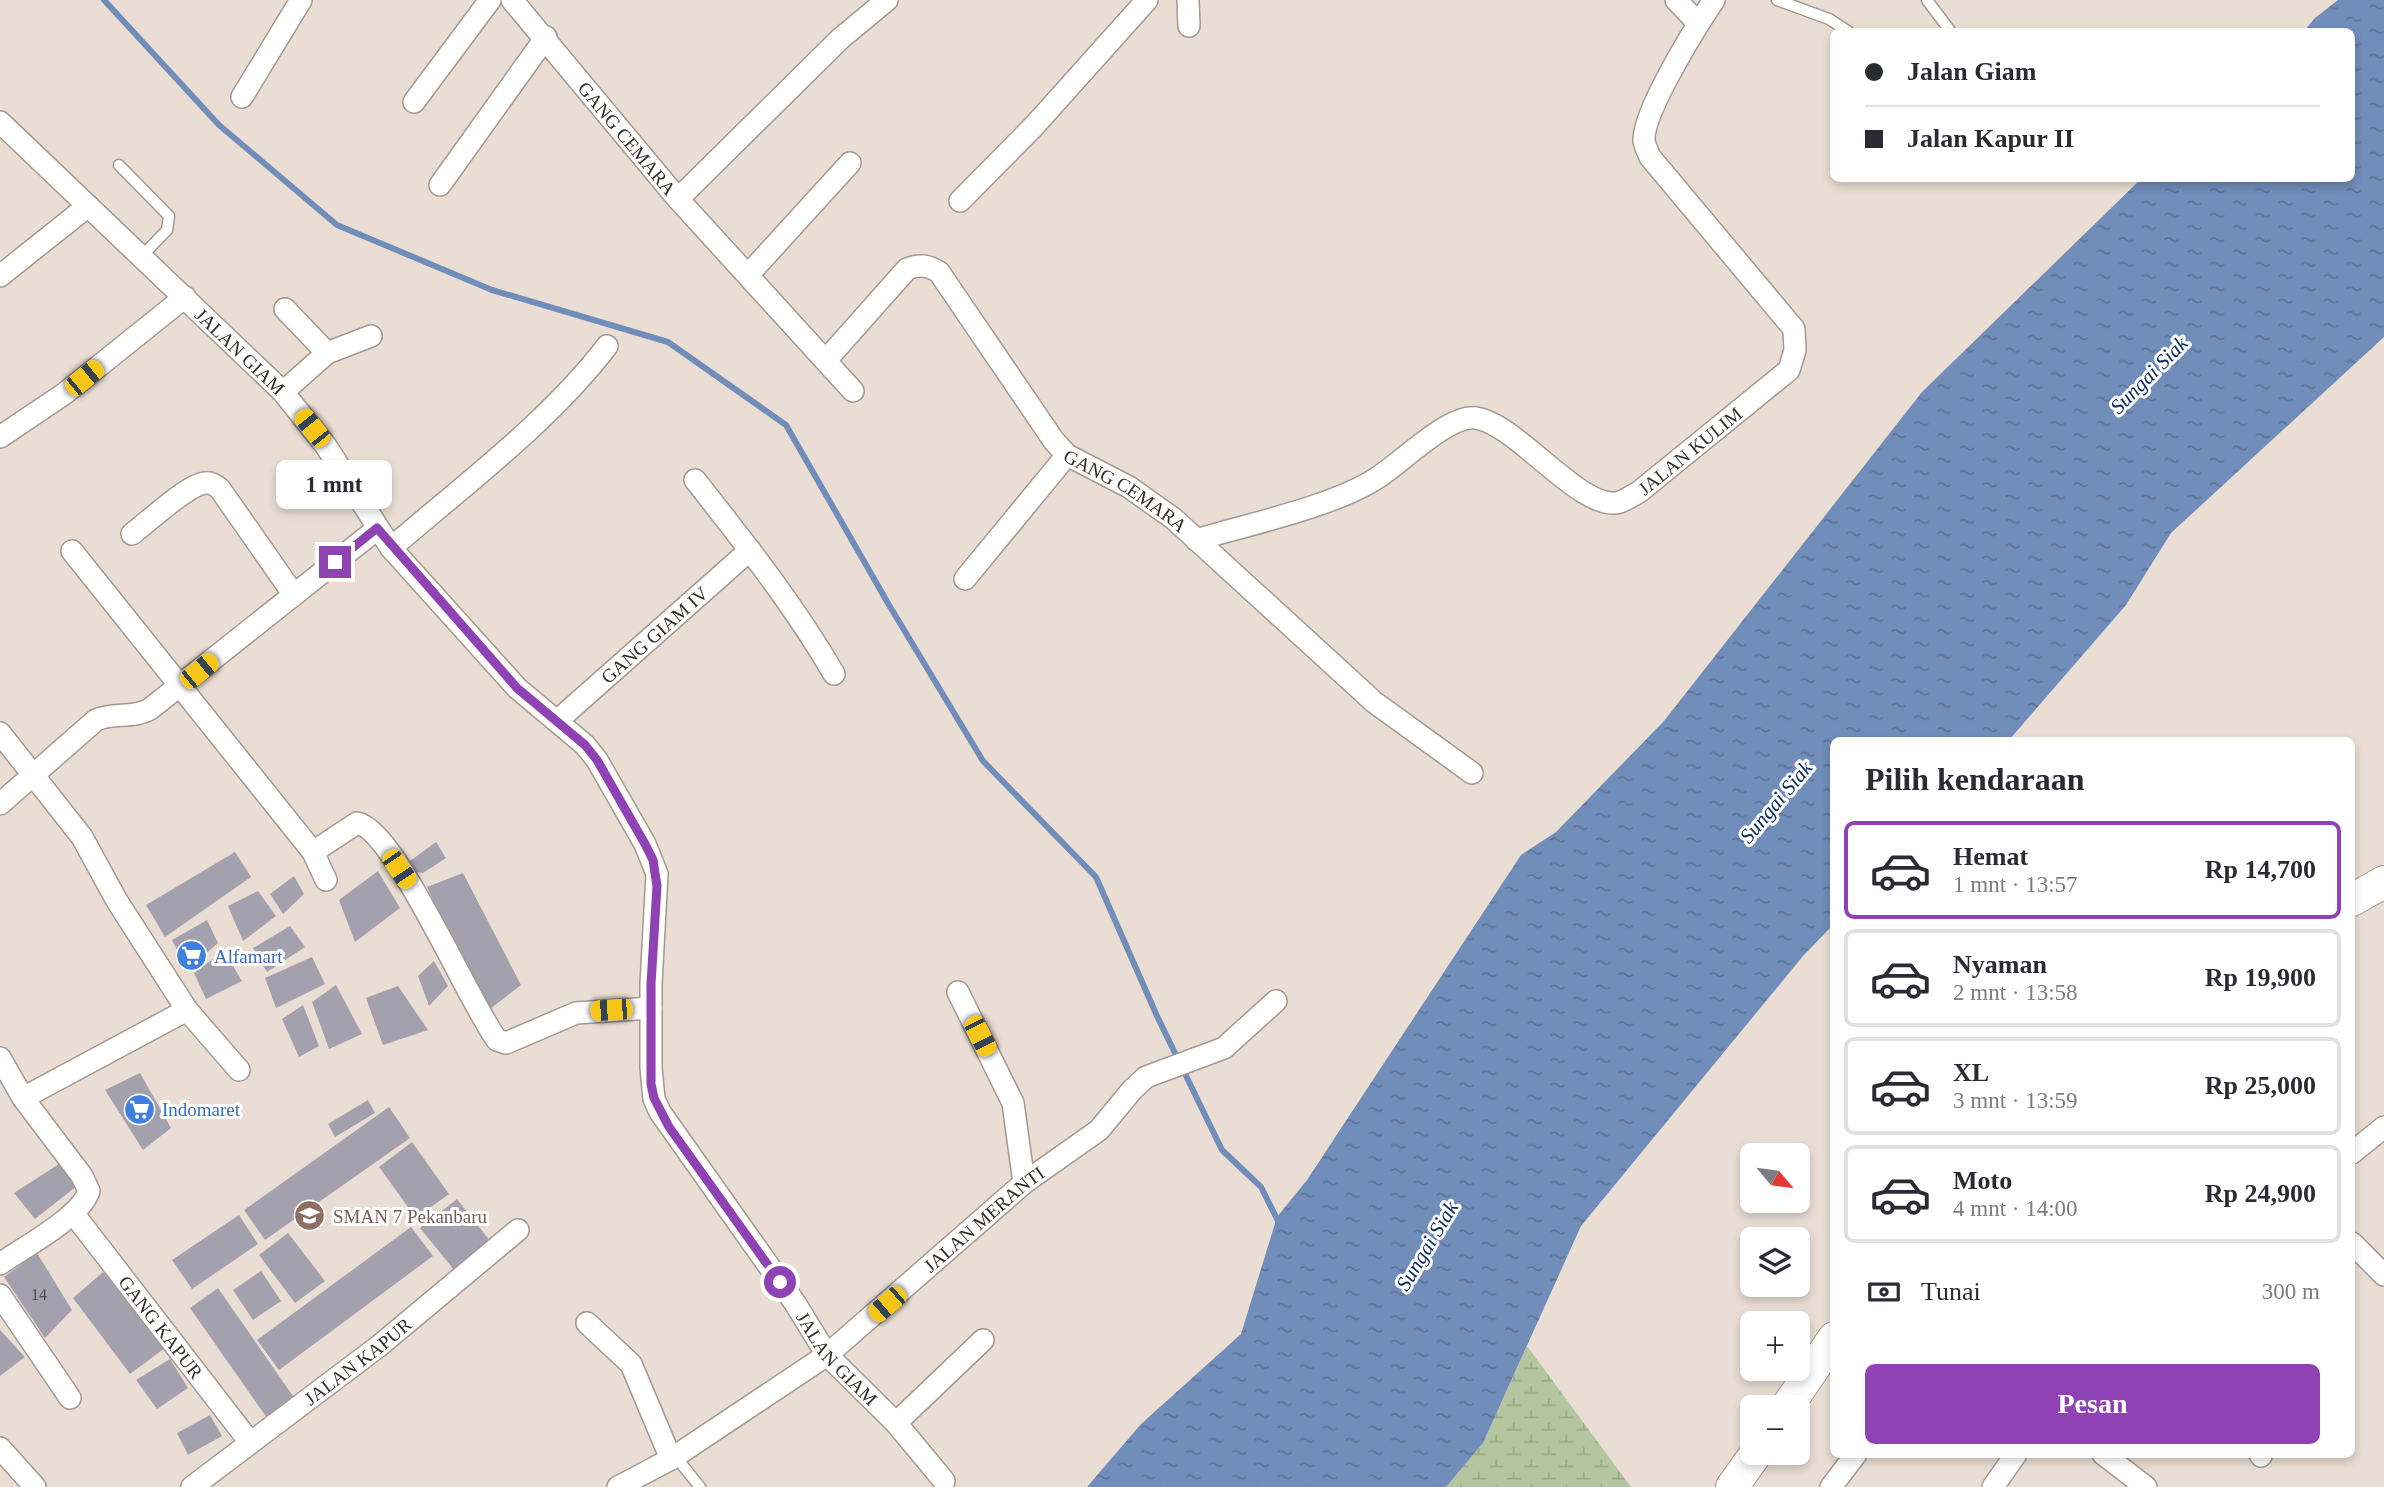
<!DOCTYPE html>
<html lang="id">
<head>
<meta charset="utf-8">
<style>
  :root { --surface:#fff; --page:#f2f2f3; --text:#2b2b33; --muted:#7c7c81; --line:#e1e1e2; --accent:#8f42b3 }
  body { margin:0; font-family:"Times New Roman",serif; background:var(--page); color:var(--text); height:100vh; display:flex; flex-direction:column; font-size:26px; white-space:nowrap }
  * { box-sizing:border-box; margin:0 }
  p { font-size:23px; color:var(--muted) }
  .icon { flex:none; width:38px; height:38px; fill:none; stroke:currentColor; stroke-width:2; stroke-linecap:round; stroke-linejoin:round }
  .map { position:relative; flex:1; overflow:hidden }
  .sheet { position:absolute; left:1830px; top:737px; width:525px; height:721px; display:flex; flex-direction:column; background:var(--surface); border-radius:10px; box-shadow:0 4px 10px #0003 }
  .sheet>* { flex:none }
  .banner { position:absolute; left:1830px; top:28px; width:525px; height:154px; border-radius:10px; box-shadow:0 4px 10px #0003; display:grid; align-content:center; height:154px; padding:0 35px; background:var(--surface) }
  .needle { width:46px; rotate:119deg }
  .controls { position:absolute; left:1740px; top:1143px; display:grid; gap:14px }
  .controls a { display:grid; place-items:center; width:70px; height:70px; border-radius:10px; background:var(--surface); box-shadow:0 4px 10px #0003; font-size:35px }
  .end { position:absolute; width:32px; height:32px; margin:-16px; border:9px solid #8f42b3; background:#fff; box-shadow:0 0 0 4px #fff }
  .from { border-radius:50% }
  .bubble { position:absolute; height:49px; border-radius:10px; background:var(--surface); box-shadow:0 4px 10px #0003; font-size:23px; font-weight:600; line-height:49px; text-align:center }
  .car { position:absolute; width:21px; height:42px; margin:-21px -10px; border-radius:9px; box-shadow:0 0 5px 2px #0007; background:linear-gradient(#f5c518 24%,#345 0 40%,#f5c518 0 76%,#345 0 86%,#f5c518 0) }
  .banner b { display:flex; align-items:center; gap:24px; height:66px; font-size:26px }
  .banner b+b { border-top:2px solid var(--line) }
  .banner i { width:18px; height:18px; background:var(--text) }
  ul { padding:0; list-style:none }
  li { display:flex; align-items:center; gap:21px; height:98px; margin:0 14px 10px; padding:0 21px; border:4px solid var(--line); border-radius:10px }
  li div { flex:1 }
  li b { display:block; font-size:26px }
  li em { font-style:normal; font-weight:600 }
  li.selected { border-color:var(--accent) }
  li>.icon { width:63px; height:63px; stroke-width:1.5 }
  h2 { padding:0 35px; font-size:32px; line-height:84px }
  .pay { display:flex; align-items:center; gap:18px; height:77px; padding:0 35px; font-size:26px }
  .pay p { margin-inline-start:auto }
  .button { display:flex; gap:14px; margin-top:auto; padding:14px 35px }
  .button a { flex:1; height:80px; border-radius:10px; background:var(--accent); color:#fff; font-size:28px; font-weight:600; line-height:80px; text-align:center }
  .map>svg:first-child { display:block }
  .wetland { fill:url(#wetland-marsh) }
  .water { fill:url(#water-ripples) }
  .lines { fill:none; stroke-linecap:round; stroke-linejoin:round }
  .stream { stroke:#718dba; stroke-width:6 }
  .building { fill:#a3a1ae }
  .service-casing { stroke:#a3998f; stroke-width:13 }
  .minor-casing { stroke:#a3998f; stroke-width:24 }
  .secondary-casing { stroke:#a3998f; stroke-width:34 }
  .service { stroke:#fff; stroke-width:10 }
  .minor { stroke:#fff; stroke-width:21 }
  .secondary { stroke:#fff; stroke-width:32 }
  .route { stroke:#8f42b3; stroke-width:9 }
  .labels { text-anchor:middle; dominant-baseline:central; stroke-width:6; stroke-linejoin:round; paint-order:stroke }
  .number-label { font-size:16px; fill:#4e4b4b }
  .street-label { font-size:19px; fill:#322e2a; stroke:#fff }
  .shop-label { font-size:19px; fill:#366cbe; stroke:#fff; text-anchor:start }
  .education-label { font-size:19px; fill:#785e54; stroke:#fff; text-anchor:start }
  .water-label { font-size:21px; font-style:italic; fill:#072a61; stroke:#fff }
</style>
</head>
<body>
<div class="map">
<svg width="2384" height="1487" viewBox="0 0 2384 1487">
  <defs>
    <pattern id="wetland-marsh" width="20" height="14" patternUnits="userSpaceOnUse" patternTransform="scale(1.75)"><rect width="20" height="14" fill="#b3c69f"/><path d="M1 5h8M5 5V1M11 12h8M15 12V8" fill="none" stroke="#9aaa89"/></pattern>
    <pattern id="water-ripples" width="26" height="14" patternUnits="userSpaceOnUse" patternTransform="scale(1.75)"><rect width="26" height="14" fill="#718dba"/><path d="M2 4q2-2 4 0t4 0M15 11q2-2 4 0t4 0" fill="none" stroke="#5d7497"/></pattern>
  </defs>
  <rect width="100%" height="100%" fill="#eaded4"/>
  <!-- wetland -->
  <path class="wetland" d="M1527 1346 1631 1487H1446L1483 1443Z"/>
  <!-- water -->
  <path class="water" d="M2338 0H2384V337L2171 533 2126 605 2009 740H1834V924L1803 956 1581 1226 1483 1443 1446 1487H1087L1141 1424 1241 1334 1277 1217 1307 1180 1521 855 1556 832 1664 721 1922 392 2141 179 2352 178V32L2304 31 2315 18Z"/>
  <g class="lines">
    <!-- stream -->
    <path class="stream" d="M104 0 219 125 337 225 492 290 668 342 786 425 889 605 983 761 1096 877 1157 1016 1222 1150 1261 1187 1280 1225"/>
  </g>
  <!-- building -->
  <path class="building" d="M436 842 446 858 423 873 399 869Z
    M235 852 251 877 165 937 146 905Z
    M378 871 400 908 355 942 339 900Z
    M463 873 521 985 485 1013 427 887Z
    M294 876 304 894 283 914 270 894Z
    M258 891 276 916 243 941 228 906Z
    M207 920 218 943 187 970 172 940Z
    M290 926 305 947 267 972 253 948Z
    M224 951 242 981 206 999 194 973Z
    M312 957 325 984 276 1008 265 978Z
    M434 961 448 986 429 1006 418 976Z
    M336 985 362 1034 329 1049 312 1002Z
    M398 986 428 1030 383 1045 366 998Z
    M303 1005 319 1046 299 1057 282 1019Z
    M140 1073 171 1128 143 1150 105 1090Z
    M368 1100 375 1113 335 1137 328 1124Z
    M389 1107 410 1138 265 1240 244 1210Z
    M412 1142 449 1194 416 1218 379 1167Z
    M62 1162 78 1185 35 1219 14 1193Z
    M457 1199 491 1242 455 1271 420 1228Z
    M239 1215 258 1244 192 1289 172 1260Z
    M411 1227 433 1256 279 1370 257 1340Z
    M288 1233 325 1281 295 1303 259 1255Z
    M37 1253 72 1310 45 1338 4 1277Z
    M261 1271 281 1301 253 1320 233 1290Z
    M103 1272 169 1345 130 1374 73 1298Z
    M218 1288 295 1399 267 1418 190 1308Z
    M0 1330 25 1357 0 1376Z
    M170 1359 188 1388 157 1409 136 1380Z
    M210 1415 222 1436 188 1455 177 1433Z"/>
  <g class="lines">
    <defs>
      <path id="service" d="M1777 0 1829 19 1849 32
        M1927 0 1951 32
        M119 165 169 216 167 230 142 256
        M675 1456 700 1487"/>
      <g id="minor">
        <path id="s1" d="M512 0 678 199 853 391"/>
        <path d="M1188 0 1189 26"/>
        <path d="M1676 0 1698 23"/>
        <path d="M242 97 301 0"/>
        <path d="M414 102 490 0"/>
        <path id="s2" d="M0 122 283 392 326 446 391 548 517 688 585 745 597 760 645 844 657 874 651 984V1068L654 1099 660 1112 795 1303 827 1355 896 1423 944 1481"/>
        <path d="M440 185 546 37"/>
        <path d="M678 199 840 39 887 0"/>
        <path d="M960 201 1035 125 1147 0"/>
        <path d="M748 275 850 163"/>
        <path d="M0 276 88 206"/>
        <path d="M285 309 327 353"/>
        <path id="s3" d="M827 359 907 269C919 264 928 265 939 272L1054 441 1067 455 1129 487 1174 519 1374 702 1472 773"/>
        <path d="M283 392 327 353 371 336"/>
        <path d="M0 437 64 394 185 297"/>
        <path d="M695 480C744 542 794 605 834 674"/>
        <path d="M132 534C148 522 187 485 205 483 211 482 215 485 220 489L294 595"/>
        <path id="s4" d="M1196 540C1246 525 1335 506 1377 478 1401 463 1449 414 1476 418 1516 423 1583 514 1620 502 1626 500 1633 495 1639 492L1789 370 1795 350 1794 329 1650 157C1648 152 1645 146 1644 141 1642 113 1697 25 1714 0"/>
        <path d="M391 548C463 486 550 421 607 346"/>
        <path d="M72 551 313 852 326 880"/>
        <path d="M965 579 1067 455"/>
        <path id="s5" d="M557 721 750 550"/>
        <path d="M0 733 82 837 117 901 187 1010 239 1070"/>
        <path d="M0 804 96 720C114 712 133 719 150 709L377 529"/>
        <path d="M313 852 357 823C395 829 470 1005 497 1040L506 1043 576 1013 651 1008"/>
        <path d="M958 992 1013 1103 1024 1183"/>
        <path d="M0 1058 23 1098 82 1176 89 1191C80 1218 24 1247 0 1264"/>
        <path d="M23 1098 187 1010"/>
        <path d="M2352 1153 2384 1127"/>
        <path id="s6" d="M73 1213 249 1441"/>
        <path d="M2352 1243 2384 1275"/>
        <path d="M0 1295 70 1398"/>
        <path d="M587 1323 631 1364 671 1459"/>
        <path d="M896 1423 983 1340"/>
        <path d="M0 1448 35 1487"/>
        <path d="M2103 1454 2146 1487"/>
        <path d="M2260 1454 2261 1456"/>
        <path id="s7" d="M192 1487 379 1346 518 1230"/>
        <path id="s8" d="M618 1487 671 1459 827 1355 1024 1183 1099 1130 1132 1090 1146 1077 1224 1048 1276 1001"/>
        <path d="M1831 1487 1856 1454"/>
        <path d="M1993 1487 2016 1454"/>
      </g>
      <path id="secondary" d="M2352 900 2384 882
        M1787 1407 1834 1338
        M1732 1487 1757 1452"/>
    </defs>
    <!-- service casing -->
    <use href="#service" class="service-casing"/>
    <!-- minor casing -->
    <use href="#minor" class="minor-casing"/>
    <!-- secondary casing -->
    <use href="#secondary" class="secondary-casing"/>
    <!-- service -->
    <use href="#service" class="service"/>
    <!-- minor -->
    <use href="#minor" class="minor"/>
    <!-- secondary -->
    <use href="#secondary" class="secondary"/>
  </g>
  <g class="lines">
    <!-- route -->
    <path class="route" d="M335 562 377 528 517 688 585 745 597 760 645 844 653 860 657 886 651 984V1084L654 1098 669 1127 780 1282"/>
  </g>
  <!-- icons -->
  <defs>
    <symbol id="supermarket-disc" viewBox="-11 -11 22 22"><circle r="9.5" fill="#3f7fe0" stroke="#fff"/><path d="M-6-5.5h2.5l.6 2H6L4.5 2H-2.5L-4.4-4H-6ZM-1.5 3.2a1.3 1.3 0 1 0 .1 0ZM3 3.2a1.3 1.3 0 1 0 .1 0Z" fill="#fff"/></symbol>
    <symbol id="school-disc" viewBox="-11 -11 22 22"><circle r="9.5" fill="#8d6e63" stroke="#fff"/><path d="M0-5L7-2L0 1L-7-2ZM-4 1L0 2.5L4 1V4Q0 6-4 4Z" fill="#fff"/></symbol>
  </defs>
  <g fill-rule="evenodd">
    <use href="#supermarket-disc" x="174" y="938" width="35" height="35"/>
    <use href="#supermarket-disc" x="122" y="1092" width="35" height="35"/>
    <use href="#school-disc" x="292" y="1198" width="35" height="35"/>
  </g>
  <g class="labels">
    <!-- number labels -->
    <g class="number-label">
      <text x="39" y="1294">14</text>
    </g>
    <!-- street labels -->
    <g class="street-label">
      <text stroke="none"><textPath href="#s1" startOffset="180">GANG CEMARA</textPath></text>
      <text stroke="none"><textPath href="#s2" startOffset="332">JALAN GIAM</textPath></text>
      <text stroke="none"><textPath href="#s4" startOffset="567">JALAN KULIM</textPath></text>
      <text stroke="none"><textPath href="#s3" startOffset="446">GANG CEMARA</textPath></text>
      <text stroke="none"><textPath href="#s5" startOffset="130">GANG GIAM IV</textPath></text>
      <text stroke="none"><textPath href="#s8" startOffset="455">JALAN MERANTI</textPath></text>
      <text stroke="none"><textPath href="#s6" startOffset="144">GANG KAPUR</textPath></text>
      <text stroke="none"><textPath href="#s2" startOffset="1550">JALAN GIAM</textPath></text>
      <text stroke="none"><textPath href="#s7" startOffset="208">JALAN KAPUR</textPath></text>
    </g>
    <!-- shop labels -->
    <g class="shop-label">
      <text x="214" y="956">Alfamart</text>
      <text x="162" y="1109">Indomaret</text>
    </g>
    <!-- education labels -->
    <g class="education-label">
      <text x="333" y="1216">SMAN 7 Pekanbaru</text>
    </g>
    <!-- water labels -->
    <g class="water-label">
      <text transform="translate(2149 375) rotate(-45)">Sungai Siak</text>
      <text transform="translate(1776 802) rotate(-50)">Sungai Siak</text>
      <text transform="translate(1427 1246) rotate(-59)">Sungai Siak</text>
    </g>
  </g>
</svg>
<div class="controls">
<a><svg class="needle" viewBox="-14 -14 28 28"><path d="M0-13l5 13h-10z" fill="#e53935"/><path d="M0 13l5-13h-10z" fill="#7c7c81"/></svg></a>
<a><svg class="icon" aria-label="layers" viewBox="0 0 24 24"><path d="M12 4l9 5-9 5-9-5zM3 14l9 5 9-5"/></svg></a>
<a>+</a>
<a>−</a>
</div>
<i class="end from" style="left:780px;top:1282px"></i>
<i class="end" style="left:335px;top:562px"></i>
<div class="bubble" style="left:276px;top:460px;width:116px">1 mnt</div>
<i class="car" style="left:84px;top:378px;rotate:51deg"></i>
<i class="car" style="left:312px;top:428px;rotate:321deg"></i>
<i class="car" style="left:199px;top:671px;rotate:51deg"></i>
<i class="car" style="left:399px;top:869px;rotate:146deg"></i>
<i class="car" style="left:611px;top:1010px;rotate:267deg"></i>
<i class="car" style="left:980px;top:1036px;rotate:153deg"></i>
<i class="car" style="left:887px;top:1304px;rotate:229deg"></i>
<div class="banner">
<b><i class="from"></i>Jalan Giam</b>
<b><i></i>Jalan Kapur II</b>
</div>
<section class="sheet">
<h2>Pilih kendaraan</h2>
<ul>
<li class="selected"><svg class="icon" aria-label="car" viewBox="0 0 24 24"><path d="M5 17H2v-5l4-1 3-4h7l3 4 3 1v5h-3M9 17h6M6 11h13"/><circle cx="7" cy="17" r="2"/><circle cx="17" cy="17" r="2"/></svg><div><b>Hemat</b><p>1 mnt · 13:57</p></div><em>Rp 14,700</em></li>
<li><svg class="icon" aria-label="car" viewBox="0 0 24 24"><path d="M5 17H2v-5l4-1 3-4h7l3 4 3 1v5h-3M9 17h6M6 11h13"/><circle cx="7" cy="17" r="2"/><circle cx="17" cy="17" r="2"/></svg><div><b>Nyaman</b><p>2 mnt · 13:58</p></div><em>Rp 19,900</em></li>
<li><svg class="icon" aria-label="car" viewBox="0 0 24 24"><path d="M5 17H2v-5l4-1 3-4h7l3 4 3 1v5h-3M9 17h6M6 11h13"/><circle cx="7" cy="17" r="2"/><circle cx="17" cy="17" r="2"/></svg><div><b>XL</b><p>3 mnt · 13:59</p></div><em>Rp 25,000</em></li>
<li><svg class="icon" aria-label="car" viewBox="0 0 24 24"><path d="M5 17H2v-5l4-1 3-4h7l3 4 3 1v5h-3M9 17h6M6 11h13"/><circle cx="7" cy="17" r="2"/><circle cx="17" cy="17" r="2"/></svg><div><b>Moto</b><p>4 mnt · 14:00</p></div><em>Rp 24,900</em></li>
</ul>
<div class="pay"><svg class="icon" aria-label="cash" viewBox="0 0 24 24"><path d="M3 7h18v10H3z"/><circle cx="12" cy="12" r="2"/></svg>Tunai<p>300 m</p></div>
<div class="button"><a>Pesan</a></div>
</section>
</div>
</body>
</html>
